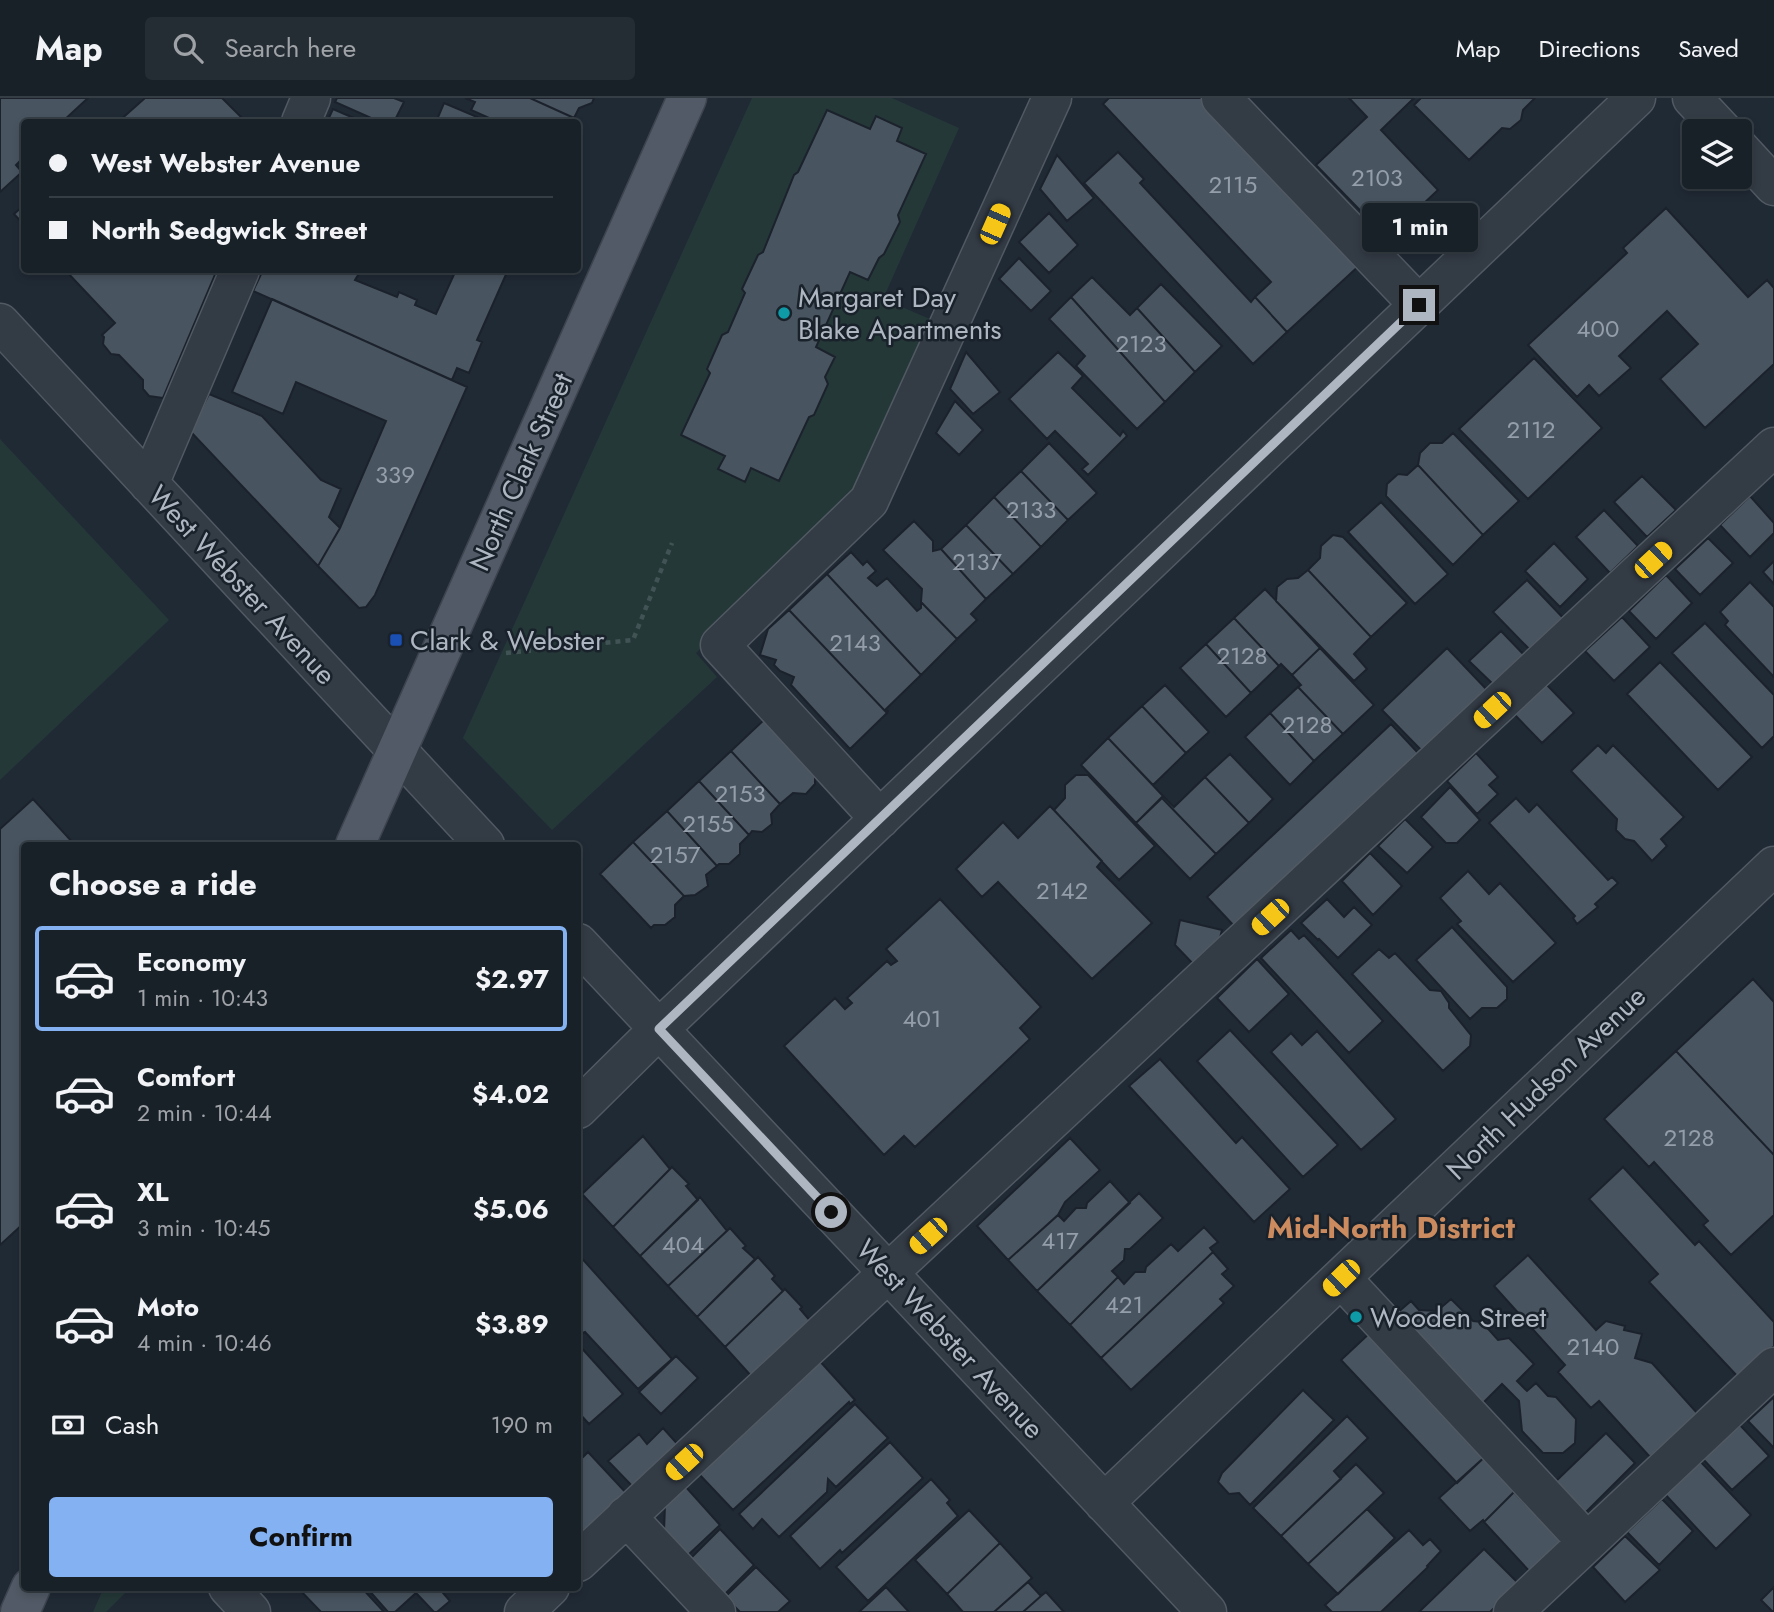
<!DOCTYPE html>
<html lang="en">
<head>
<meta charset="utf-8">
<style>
  :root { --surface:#182028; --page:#252d34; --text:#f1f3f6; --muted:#9fa3a8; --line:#363e45; --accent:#84b1f1 }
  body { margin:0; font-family:Jost,sans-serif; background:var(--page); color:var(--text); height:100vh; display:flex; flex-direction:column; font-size:26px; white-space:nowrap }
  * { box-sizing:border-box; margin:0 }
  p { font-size:23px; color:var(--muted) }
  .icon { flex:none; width:38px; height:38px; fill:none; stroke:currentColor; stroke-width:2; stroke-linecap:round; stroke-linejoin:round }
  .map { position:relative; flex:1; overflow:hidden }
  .side { position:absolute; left:21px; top:744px; width:560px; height:749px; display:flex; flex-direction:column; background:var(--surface); border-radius:7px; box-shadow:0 4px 10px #0003,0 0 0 2px var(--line) }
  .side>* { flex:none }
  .top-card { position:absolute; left:21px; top:21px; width:560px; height:154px; border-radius:7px; box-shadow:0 4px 10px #0003,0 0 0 2px var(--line); display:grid; align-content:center; height:154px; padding:0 28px; background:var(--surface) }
  .controls { position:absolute; left:1682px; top:21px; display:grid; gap:14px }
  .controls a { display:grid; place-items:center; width:70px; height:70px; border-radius:7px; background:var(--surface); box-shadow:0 4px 10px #0003,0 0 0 2px var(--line); font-size:35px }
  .end { position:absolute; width:32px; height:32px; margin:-16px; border:9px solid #aeb6c2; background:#111; box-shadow:0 0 0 4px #111 }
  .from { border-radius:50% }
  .bubble { position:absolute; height:49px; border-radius:7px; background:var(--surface); box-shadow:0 4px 10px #0003,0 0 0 2px var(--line); font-size:23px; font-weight:700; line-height:49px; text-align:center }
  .car { position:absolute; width:21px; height:42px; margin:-21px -10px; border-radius:9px; box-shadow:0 0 5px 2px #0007; background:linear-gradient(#f5c518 24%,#345 0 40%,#f5c518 0 76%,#345 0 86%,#f5c518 0) }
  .top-card b { display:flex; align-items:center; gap:24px; height:66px; font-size:26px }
  .top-card b+b { border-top:2px solid var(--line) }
  .top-card i { width:18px; height:18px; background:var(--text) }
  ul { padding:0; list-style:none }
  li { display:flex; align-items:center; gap:21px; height:105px; margin:0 14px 10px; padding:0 14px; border:4px solid transparent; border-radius:7px }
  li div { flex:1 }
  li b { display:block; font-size:26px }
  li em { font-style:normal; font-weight:700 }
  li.active { border-color:var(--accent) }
  li>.icon { width:63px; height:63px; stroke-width:1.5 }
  h2 { padding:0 28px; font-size:32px; line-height:84px }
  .pay { display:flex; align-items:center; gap:18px; height:77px; padding:0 28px; font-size:26px }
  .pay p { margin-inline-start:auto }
  .cta { display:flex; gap:14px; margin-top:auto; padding:14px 28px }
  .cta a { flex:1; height:80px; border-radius:7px; background:var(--accent); color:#111; font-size:28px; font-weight:700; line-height:80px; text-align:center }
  header { display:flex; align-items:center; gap:42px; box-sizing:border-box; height:98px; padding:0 35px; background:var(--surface); border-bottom:2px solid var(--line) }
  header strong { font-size:33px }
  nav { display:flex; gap:38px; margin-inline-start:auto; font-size:24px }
  .search { width:490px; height:63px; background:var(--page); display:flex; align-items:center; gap:18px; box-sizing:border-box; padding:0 24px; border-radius:7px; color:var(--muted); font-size:26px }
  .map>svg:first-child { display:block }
  .green { fill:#253838; fill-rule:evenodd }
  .building { fill:#485460; stroke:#1b222c; stroke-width:2 }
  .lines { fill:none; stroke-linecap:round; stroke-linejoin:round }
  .minor-casing { stroke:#515963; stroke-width:41 }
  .major-casing { stroke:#3d444f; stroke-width:41 }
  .path { stroke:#425355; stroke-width:4.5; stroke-dasharray:5 5; stroke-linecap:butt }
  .minor { stroke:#333b45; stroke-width:38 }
  .major { stroke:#515a66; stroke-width:38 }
  .route { stroke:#aeb6c2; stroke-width:9 }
  .culture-dot { fill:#0f9aa8; stroke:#19212a; stroke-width:2.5 }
  .transit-dot { fill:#1a4fb4; stroke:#19212a; stroke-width:2.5 }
  .labels { text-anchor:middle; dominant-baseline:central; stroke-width:5; stroke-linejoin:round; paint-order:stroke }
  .number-label { font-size:24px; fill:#949eaa }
  .poi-label { font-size:28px; fill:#aeb6c2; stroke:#19212a; text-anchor:start }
  .street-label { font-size:28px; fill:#aeb6c2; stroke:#19212a }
  .neighbourhood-label { font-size:30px; font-weight:bold; fill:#cc8b5f; stroke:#19212a }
</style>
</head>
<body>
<header>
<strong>Map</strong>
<div class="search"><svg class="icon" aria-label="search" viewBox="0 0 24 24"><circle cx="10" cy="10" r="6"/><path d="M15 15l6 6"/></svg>Search here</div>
<nav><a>Map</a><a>Directions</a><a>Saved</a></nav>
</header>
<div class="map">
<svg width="1774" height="1514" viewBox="0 0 1774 1514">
  <rect width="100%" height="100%" fill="#202a35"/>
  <!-- green -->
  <path class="green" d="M752 0H892L959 30 883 201 937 224 859 398 696 555 717 579 552 732 463 640ZM870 31 925 57 898 117 900 124 884 156 879 160 868 182 850 174 816 249 835 259 825 279 828 286 814 317 809 319 779 382 751 370 745 383 719 371 725 358 681 337 710 275 707 270 722 237 728 234 763 154 794 77Z
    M0 341 169 522 0 682Z
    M104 1489H131L106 1514H93Z"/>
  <!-- building -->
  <path class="building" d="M0 0H88L62 24H24V59L16 67 22 74 0 94Z
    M145 0H222L246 24H118Z
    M337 0H394L404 4 394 24H380L335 4Z
    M465 0H530L574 20 571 24H498L471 12 475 4Z
    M530 0H594L592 5 579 10 574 20Z
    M1109 0H1207L1362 165 1287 234 1255 199 1271 184 1103 6Z
    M1349 0H1414L1381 32 1438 92 1387 140 1316 67 1367 19Z
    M1421 0H1535L1523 12 1521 22 1510 31 1502 30 1469 62 1414 7Z
    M444 5 489 24H436Z
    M333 11 363 24H327Z
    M827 12 870 31 876 18 902 30 897 43 926 56 898 117 900 124 884 156 879 160 868 182 850 174 816 249 835 259 825 279 828 286 814 317 809 319 779 383 751 370 745 384 718 371 725 358 681 337 710 275 707 271 722 237 728 234 745 195 742 191 758 157 763 154 794 77 798 74Z
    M1118 54 1144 81 1140 85 1251 204 1255 199 1287 234 1253 266 1084 85Z
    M1057 57 1094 100 1067 123 1040 91Z
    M24 107V127L14 116Z
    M1666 110 1748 199 1767 182 1774 190V266L1705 330 1660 281 1698 246 1667 213 1619 258 1631 270 1599 298 1589 287 1577 299 1528 247 1627 155 1623 150Z
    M1049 115 1078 147 1049 175 1019 144Z
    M1019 160 1051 193 1031 213 999 181Z
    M65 172H217L163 300 149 298 143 291V282L119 257 111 256 103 246 104 239 102 237 115 225Z
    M263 172H335L338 173 339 172H349L358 177 355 182 397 199 399 194 417 202 415 207 436 216 456 172H508L477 242 482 244 469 275 457 270 452 282 253 193Z
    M1092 179 1130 217 1137 210 1195 274 1165 304 1071 199Z
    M1161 186 1222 248 1195 274 1137 210Z
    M1071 199 1165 304 1137 331 1076 268 1085 258 1049 221Z
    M272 201 467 289 375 497 366 509 359 510 318 468 340 430 386 323 296 284 283 316 232 294Z
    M966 254 1000 294 973 316 950 291Z
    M1058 254 1083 278 1072 290 1120 338 1123 333 1127 338 1088 377 1082 371 1088 366 1055 333 1047 341 1009 301Z
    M1534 260 1602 330 1528 401 1459 331Z
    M209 296 262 318 321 382 341 391 329 419 340 430 318 468 190 333Z
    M955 303 983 332 959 357 936 335Z
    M1453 335 1519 403 1483 437 1418 367 1420 355 1430 345H1442Z
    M1049 345 1097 395 1068 422 1021 373Z
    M1418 367 1483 437 1453 467 1386 398 1387 386 1398 376 1407 377Z
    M1021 373 1068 422 1041 449 994 399Z
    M1642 378 1676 412 1647 439 1614 404Z
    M1750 398 1774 425V435L1750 459 1720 427Z
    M994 399 1041 449 1013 476 966 427Z
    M1381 404 1448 476 1415 506 1348 434Z
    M1604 412 1638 448 1610 475 1576 439Z
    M914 423 933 443V453L941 451 986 501 971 516 977 522 957 541 921 504 922 491 883 452Z
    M966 427 1013 476 986 501 941 451Z
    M1333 437 1343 439 1407 505 1371 539 1308 472 1320 460 1321 448Z
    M1708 440 1733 465 1700 497 1675 471Z
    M1554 445 1588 481 1560 509 1525 473Z
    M851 454 863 467 867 463 876 473 868 480 877 488 887 480 917 513 921 510V504L957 541 921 577 827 476Z
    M1774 463V486L1763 474Z
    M1308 472 1371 539 1354 556 1367 571 1354 583 1276 503 1277 489 1287 481 1298 480Z
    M827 476 921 577 886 611 888 613 887 615 789 512Z
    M1666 477 1692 505 1656 541 1629 513Z
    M1527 482 1566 523 1533 555 1493 514Z
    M1750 484 1774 509V579L1725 527 1728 523 1720 514Z
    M1265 491 1320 550 1292 577 1281 566 1279 568 1234 520Z
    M789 512 887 615 850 651 791 587 794 579 780 573 774 567 776 562 760 557 768 531Z
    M1622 519 1650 549 1614 583 1585 553Z
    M1234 520 1279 568 1251 595 1206 546Z
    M1705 525 1774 597V638L1762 650 1672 555Z
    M1501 533 1526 559 1496 589 1469 563Z
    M1206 546 1251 595 1226 619 1180 570Z
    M1320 550 1374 607 1343 636 1298 589 1301 587 1292 577Z
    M1447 550 1488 593 1423 654 1382 612Z
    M1660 564 1752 659 1718 692 1627 596Z
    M1546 586 1574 615 1542 645 1514 616Z
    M1165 587 1209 634 1186 655 1142 608Z
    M1298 589 1343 636 1314 663 1270 615Z
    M1142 608 1186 655 1153 687 1108 640Z
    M1270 615 1314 663 1290 687 1245 639Z
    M765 621 815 675V686L806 696 793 695 780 706 731 653Z
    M1391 626 1419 656 1235 829 1207 799Z
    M1108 640 1163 698 1136 725 1081 667Z
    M1598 647 1606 655 1613 647 1684 719 1661 741 1667 748 1652 763 1634 743 1625 741 1616 732 1617 721 1571 673Z
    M731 653 780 706 771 716 772 726 762 734 752 733 749 737 699 683Z
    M1476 655 1498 679 1489 687 1498 696 1477 716 1447 683Z
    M1230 656 1273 701 1249 725 1205 679Z
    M1076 677H1088L1155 748 1119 782 1054 712 1065 700V687Z
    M1205 679 1249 725 1216 756 1162 700 1163 698 1174 709Z
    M699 683 749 737 740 746V756L729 766H719L717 768 667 713Z
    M1450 689 1480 722 1457 745H1446L1421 719Z
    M1162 700 1216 756 1190 781 1136 725Z
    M1516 700 1529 714 1537 706 1608 782 1612 779 1618 785 1595 806 1598 809 1577 826 1573 820 1575 818 1489 725Z
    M33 701 75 747H24V1125L0 1147V731Z
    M1050 708 1102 763 1097 769 1152 825 1092 881 998 784 982 799 956 771 1003 724 1018 740Z
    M667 713 717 768 706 777 708 788 695 797 684 798 633 744Z
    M1405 721 1433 749 1407 775 1378 748Z
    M633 744 684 798 675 807V819L665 827H654L651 830 600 776Z
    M1370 755 1402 788 1373 817 1342 783Z
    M1468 773 1489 796 1500 785 1556 845 1513 884 1457 826 1461 823 1440 800Z
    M940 801 1041 909 1020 930 1030 941 915 1049 904 1038 884 1057 784 948 835 900 845 911 852 905 847 900 887 863 891 867 897 863 886 851Z
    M1327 801 1344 819 1354 809 1372 827 1338 860 1319 841 1318 842 1301 825Z
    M1180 822 1222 832 1217 852 1197 870 1175 847Z
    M1452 829 1507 889V901L1497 910H1482L1470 921 1416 862Z
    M1291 832 1299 841 1304 837 1383 923 1349 955 1261 860Z
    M1379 851 1389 860 1395 855 1430 892 1441 893 1449 905V910L1471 937 1470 948 1443 973 1352 876Z
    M1257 861 1289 896 1249 934 1217 900Z
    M1753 881 1774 904V1057L1676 953Z
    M1230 932 1338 1047 1303 1079 1197 963Z
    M1317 933 1396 1021 1361 1052 1271 954 1291 935 1302 947Z
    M1676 953 1774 1057V1117L1731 1157 1703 1127 1708 1123 1654 1064 1649 1069 1604 1021Z
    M1160 961 1236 1045 1242 1039 1290 1091 1254 1124 1129 988Z
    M643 1038 670 1071 613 1129 582 1096Z
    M1070 1040 1100 1072 1065 1104 1058 1117 1008 1162 977 1128Z
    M672 1069 689 1086 686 1088 698 1102 640 1158 613 1129Z
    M1623 1069 1695 1147 1699 1143 1774 1224V1248L1739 1280 1649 1184 1658 1176 1589 1101Z
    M1110 1083 1130 1105 1037 1193 1008 1162 1058 1117 1064 1123 1076 1110H1086L1087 1105Z
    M1139 1095 1163 1120 1130 1151H1125L1124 1162 1112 1173 1118 1179 1070 1227 1037 1193Z
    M700 1099 727 1133 668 1188 640 1158Z
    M1204 1129 1218 1144 1210 1150 1213 1154 1101 1260 1070 1227 1118 1179 1124 1186 1135 1174H1145L1146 1169 1171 1146 1178 1153Z
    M730 1130 746 1148 743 1150 755 1161 697 1219 668 1188Z
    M1213 1154 1228 1171 1222 1176 1234 1188 1220 1201 1224 1205 1131 1292 1101 1260Z
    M578 1156 672 1261 638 1291 585 1234 578 1237Z
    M1528 1157 1596 1232 1606 1223 1625 1228 1624 1232 1642 1236 1635 1260 1652 1265 1698 1316 1650 1359 1599 1303 1591 1310 1558 1274 1565 1267 1494 1188Z
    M758 1159 775 1178 772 1181 783 1193 725 1249 697 1219Z
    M785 1191 802 1209 800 1211 812 1225 753 1280 725 1249Z
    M1451 1201 1473 1223 1482 1224 1498 1242 1509 1240 1534 1266 1517 1283 1527 1293 1536 1285 1548 1298 1556 1299 1576 1321 1575 1345 1563 1355H1543L1522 1333 1519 1303 1502 1286 1481 1307 1396 1216 1411 1203 1419 1212 1437 1213Z
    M1373 1232 1489 1355 1457 1385 1341 1262Z
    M578 1246 623 1296 589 1326 578 1314Z
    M676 1258 698 1280 661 1316 639 1294Z
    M817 1260 855 1302 850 1306 849 1304 733 1412 698 1375Z
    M1303 1292 1334 1322 1250 1407 1239 1395 1229 1396 1218 1384 1222 1375Z
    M1774 1299V1350L1748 1323Z
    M855 1306 888 1340 836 1389 828 1381 827 1394 779 1439 762 1421 753 1431 739 1416Z
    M1347 1318 1368 1340 1334 1373 1341 1381 1281 1438 1253 1410Z
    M1739 1326 1769 1358 1732 1392 1702 1360Z
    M663 1330 681 1350 635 1391 608 1363 639 1336 647 1346Z
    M1606 1335 1635 1365 1584 1416 1554 1385Z
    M890 1344 923 1380 842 1455 840 1452 820 1471 790 1438Z
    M588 1354 629 1398 578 1446V1364Z
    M1489 1355 1514 1394 1484 1424 1483 1422 1470 1433 1439 1400Z
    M1698 1361 1751 1417 1716 1451 1663 1394Z
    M1356 1366 1384 1395 1308 1466 1281 1438Z
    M931 1381 950 1402 947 1405 958 1418 868 1503 836 1469Z
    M685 1388 720 1427 687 1458 664 1433 665 1407Z
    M1514 1394 1563 1445 1531 1475 1484 1424Z
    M1662 1401 1693 1433 1659 1467 1627 1434Z
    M1367 1411 1395 1440 1338 1496 1308 1466Z
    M969 1412 1000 1445 947 1496 915 1462Z
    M720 1431 754 1467 724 1497 689 1462Z
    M1409 1432 1423 1447 1430 1441 1441 1453 1427 1468 1428 1469 1381 1514H1332L1325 1507Z
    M1625 1438 1660 1472 1625 1504 1593 1469Z
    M1000 1445 1032 1480 994 1514H963L947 1496Z
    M1484 1451 1519 1486 1490 1514H1419Z
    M756 1469 790 1503 778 1514H740L725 1499Z
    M1028 1484 1041 1498 1023 1514H994Z
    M297 1489H361L384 1514H321Z
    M366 1489H438L450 1503 437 1514H434L416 1495 395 1514H388Z
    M886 1489 909 1514H859Z
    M1774 1489V1514H1773L1761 1502Z
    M1046 1494 1064 1514H1023L1041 1498Z"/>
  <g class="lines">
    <defs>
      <path id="minor" d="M1221 0 1419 207
        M1692 0 1723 33
        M301 24 311 0
        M1740 51 1774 88
        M0 225 485 747
        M149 386 240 172
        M880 721 720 547 869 403 1052 0
        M578 845 1207 1514
        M578 1011 659 931 1636 0
        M1341 1180 1587 1444
        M1104 1405 1774 768
        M626 1418 716 1514
        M578 1464 1774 349
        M228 1489 251 1514
        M524 1514 550 1489
        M1513 1514 1774 1269"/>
      <path id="major" d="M355 747 687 0
        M20 1514 31 1489"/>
    </defs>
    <!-- minor casing -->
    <use href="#minor" class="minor-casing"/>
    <!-- major casing -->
    <use href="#major" class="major-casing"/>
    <!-- path -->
    <path class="path" d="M506 555 633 542 672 445"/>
    <!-- minor -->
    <use href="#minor" class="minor"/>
    <!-- major -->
    <use href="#major" class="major"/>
  </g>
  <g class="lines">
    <!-- route -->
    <path class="route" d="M831 1114 659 931 1419 207"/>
  </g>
  <!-- markers -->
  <g class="culture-dot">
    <circle cx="784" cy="215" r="7"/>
    <circle cx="1356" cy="1219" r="7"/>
  </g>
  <rect class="transit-dot" x="389" y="535" width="14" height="14" rx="3.5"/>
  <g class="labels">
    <!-- number labels -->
    <g class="number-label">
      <text x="1377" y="79">2103</text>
      <text x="1233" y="86">2115</text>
      <text x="1598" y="230">400</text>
      <text x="1141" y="245">2123</text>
      <text x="1531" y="331">2112</text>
      <text x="395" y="376">339</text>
      <text x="1031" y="411">2133</text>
      <text x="977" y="463">2137</text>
      <text x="855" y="544">2143</text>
      <text x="1242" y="557">2128</text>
      <text x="1307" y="626">2128</text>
      <text x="740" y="695">2153</text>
      <text x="708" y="725">2155</text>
      <text x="675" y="756">2157</text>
      <text x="1062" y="792">2142</text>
      <text x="922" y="920">401</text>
      <text x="1689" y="1039">2128</text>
      <text x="1060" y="1142">417</text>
      <text x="683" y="1146">404</text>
      <text x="1124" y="1206">421</text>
      <text x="1593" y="1248">2140</text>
    </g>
    <!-- poi labels -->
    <g class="poi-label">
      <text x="798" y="199">Margaret Day<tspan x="798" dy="32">Blake Apartments</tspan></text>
      <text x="410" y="542">Clark &amp; Webster</text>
      <text x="1370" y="1219">Wooden Street</text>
    </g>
    <!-- street labels -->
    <g class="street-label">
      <text transform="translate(521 374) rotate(-66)">North Clark Street</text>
      <text transform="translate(242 487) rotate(47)">West Webster Avenue</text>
      <text transform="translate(1546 985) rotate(-44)">North Hudson Avenue</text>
      <text transform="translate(950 1241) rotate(47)">West Webster Avenue</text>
    </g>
    <!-- neighbourhood labels -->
    <g class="neighbourhood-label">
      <text x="1391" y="1129">Mid-North District</text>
    </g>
  </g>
</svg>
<div class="controls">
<a><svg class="icon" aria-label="layers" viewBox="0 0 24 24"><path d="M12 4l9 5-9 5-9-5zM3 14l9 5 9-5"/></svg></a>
</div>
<i class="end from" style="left:831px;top:1114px"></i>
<i class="end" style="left:1419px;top:207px"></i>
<div class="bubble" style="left:1362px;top:105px;width:116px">1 min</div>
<i class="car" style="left:995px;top:126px;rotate:24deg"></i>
<i class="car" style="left:1653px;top:462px;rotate:47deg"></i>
<i class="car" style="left:1492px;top:612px;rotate:227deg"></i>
<i class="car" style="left:1270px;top:819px;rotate:227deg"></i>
<i class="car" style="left:928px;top:1138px;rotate:228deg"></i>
<i class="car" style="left:1341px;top:1180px;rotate:226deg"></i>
<i class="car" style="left:684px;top:1364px;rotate:227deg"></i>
<div class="top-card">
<b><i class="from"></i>West Webster Avenue</b>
<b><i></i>North Sedgwick Street</b>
</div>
<section class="side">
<h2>Choose a ride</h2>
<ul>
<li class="active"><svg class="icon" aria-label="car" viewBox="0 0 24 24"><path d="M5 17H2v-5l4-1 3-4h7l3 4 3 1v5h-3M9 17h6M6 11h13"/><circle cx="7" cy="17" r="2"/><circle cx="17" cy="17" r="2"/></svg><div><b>Economy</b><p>1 min · 10:43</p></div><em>$2.97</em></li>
<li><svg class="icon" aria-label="car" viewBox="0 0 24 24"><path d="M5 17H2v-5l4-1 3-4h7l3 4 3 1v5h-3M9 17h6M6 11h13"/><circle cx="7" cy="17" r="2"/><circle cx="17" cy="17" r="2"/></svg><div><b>Comfort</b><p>2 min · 10:44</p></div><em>$4.02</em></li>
<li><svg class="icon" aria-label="car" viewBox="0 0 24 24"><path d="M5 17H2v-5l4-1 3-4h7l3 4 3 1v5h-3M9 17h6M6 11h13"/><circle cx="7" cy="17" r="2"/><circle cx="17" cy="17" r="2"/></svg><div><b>XL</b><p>3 min · 10:45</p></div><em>$5.06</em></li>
<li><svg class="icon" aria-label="car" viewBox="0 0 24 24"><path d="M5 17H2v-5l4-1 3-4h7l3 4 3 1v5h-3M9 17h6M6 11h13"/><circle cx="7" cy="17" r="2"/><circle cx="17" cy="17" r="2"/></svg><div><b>Moto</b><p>4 min · 10:46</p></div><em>$3.89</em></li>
</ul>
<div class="pay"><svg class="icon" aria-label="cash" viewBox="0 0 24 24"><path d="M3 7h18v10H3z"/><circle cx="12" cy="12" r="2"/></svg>Cash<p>190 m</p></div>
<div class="cta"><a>Confirm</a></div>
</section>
</div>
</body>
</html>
